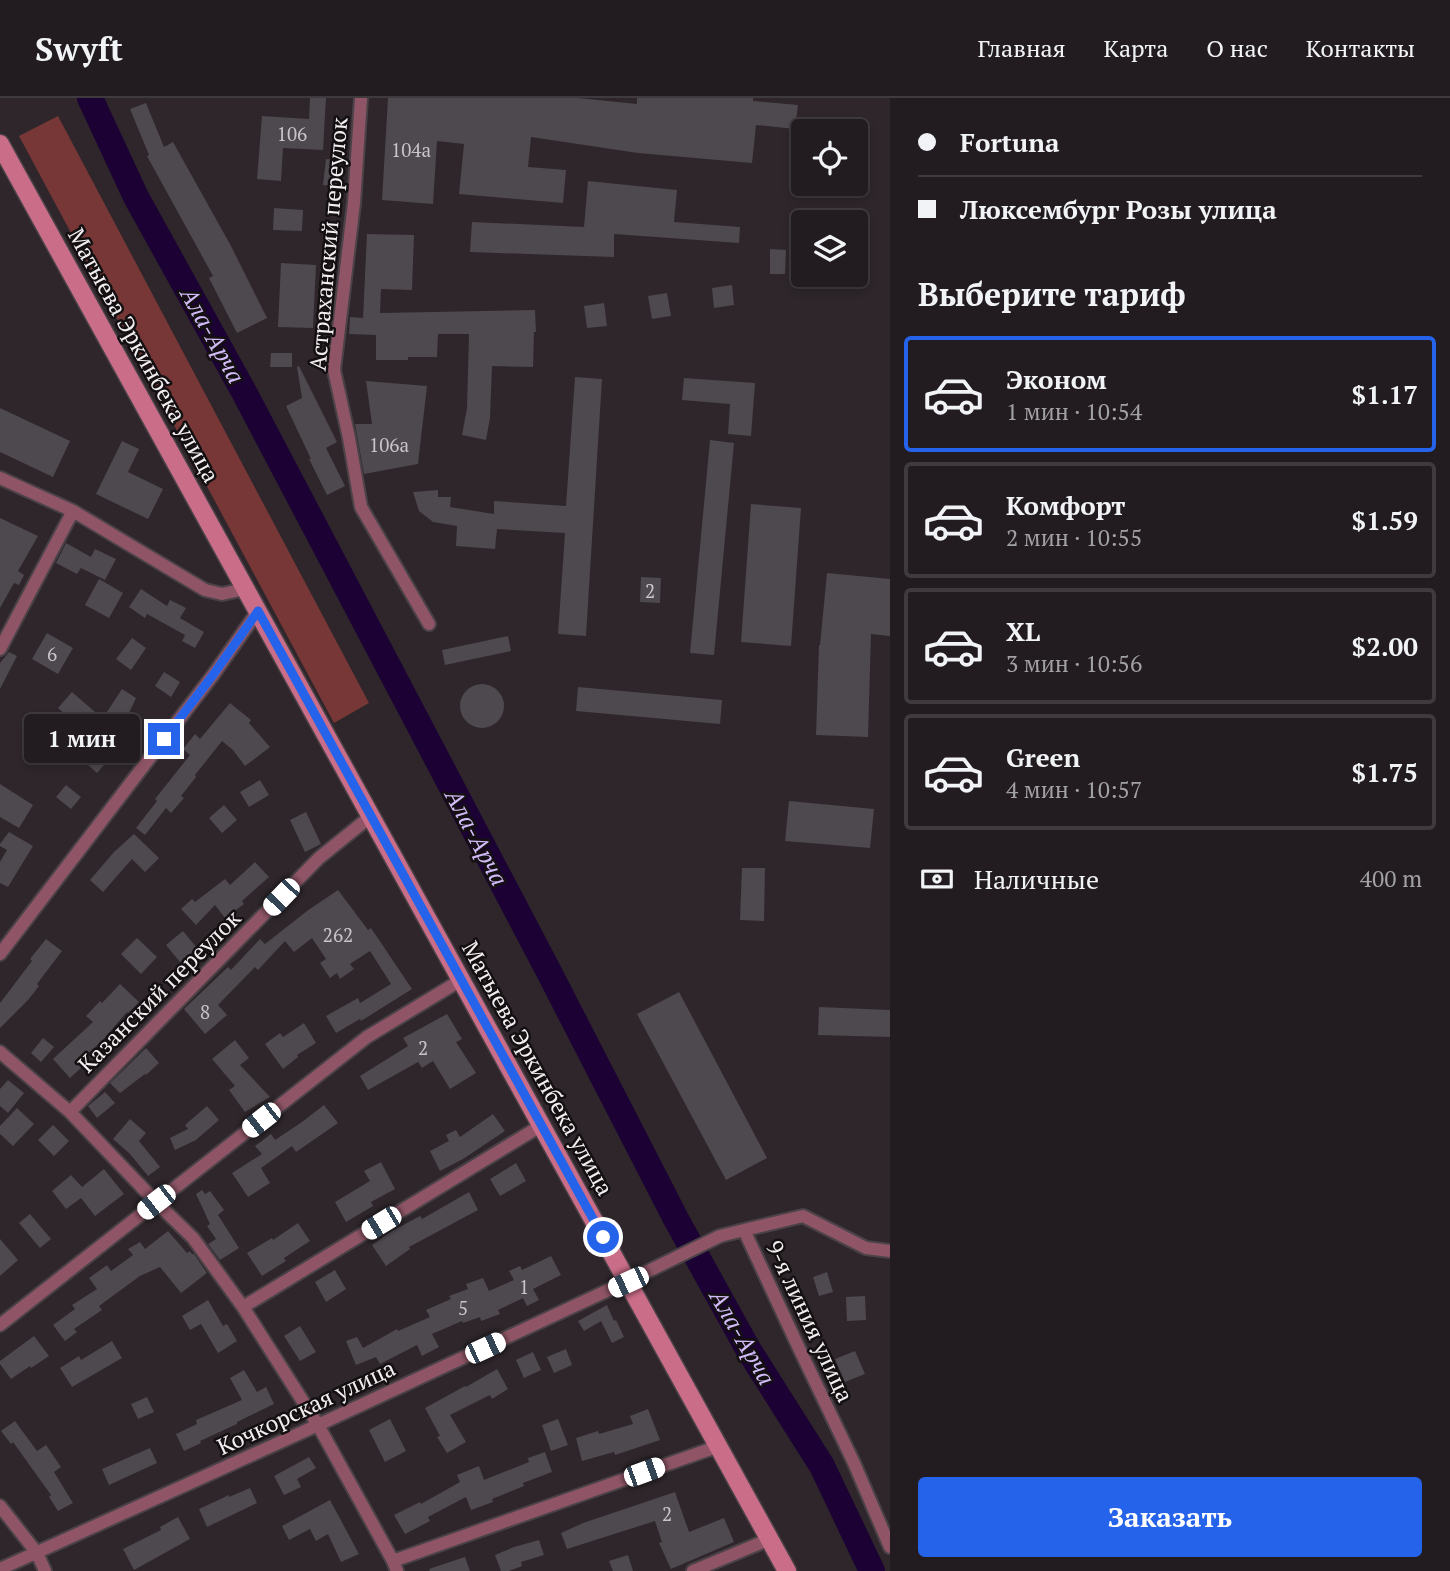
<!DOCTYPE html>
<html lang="ru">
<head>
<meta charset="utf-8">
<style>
  :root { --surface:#221c20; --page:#2a2529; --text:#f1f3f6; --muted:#a2a1a5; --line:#3f3a3e; --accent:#2563eb }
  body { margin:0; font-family:"PT Serif",serif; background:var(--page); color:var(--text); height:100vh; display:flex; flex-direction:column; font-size:26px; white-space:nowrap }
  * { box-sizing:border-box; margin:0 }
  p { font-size:23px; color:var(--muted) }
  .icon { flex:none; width:38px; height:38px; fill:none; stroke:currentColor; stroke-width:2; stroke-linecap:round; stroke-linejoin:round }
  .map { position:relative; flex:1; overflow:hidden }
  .sheet { display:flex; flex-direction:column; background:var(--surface); width:560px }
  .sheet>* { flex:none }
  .top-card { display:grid; align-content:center; height:154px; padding:0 28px; background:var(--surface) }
  .fabs { position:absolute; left:791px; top:21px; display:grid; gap:14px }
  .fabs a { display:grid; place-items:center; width:77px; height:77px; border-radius:7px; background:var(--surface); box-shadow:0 4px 10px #0003,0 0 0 2px var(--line); font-size:35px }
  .end { position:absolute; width:32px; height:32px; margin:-16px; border:9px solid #2563eb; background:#fff; box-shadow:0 0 0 4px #fff }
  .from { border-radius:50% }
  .bubble { position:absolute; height:49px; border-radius:7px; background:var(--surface); box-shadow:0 4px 10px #0003,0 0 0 2px var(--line); font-size:23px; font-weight:700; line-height:49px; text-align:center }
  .car { position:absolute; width:21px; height:42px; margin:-21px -10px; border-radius:9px; box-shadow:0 0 5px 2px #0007; background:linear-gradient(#fff 24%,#345 0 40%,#fff 0 76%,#345 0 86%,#fff 0) }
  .top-card b { display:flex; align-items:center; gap:24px; height:66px; font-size:26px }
  .top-card b+b { border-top:2px solid var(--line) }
  .top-card i { width:18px; height:18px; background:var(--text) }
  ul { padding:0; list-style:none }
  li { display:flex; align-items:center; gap:21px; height:116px; margin:0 14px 10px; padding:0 14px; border:4px solid var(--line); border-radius:7px }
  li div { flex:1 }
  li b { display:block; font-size:26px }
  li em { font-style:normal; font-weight:700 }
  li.selected { border-color:var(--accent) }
  li>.icon { width:63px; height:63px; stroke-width:1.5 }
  h2 { padding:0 28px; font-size:32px; line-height:84px }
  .pay { display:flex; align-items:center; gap:18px; height:77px; padding:0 28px; font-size:26px }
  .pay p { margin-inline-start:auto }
  .cta { display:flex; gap:14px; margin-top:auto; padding:14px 28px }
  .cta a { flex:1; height:80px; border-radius:7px; background:var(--accent); color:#fff; font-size:28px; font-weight:700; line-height:80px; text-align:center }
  header { display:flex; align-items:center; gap:42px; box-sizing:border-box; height:98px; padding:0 35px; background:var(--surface); border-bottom:2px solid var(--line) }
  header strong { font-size:33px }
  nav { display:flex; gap:38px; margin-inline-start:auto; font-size:24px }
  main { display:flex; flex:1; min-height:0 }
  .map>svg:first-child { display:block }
  .green { fill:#763736 }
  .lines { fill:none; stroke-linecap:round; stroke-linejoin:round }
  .river { stroke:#1c0234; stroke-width:26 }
  .building { fill:#4e484f }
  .street-casing { stroke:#4a4247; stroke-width:16 }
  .secondary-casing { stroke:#4a4247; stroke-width:21 }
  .street { stroke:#8f5566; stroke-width:12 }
  .secondary { stroke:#c96d88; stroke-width:18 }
  .route { stroke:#2563eb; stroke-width:9 }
  .labels { text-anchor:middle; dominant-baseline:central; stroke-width:5; stroke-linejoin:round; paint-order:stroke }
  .number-label { font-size:19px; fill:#cac4c8 }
  .street-label { font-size:23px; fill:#f3eef1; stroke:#141012 }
  .water-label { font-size:24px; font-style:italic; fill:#d2bbf9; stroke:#141012 }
</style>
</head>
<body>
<header>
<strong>Swyft</strong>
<nav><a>Главная</a><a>Карта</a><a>О нас</a><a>Контакты</a></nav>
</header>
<main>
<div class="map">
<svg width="890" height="1473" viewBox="0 0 890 1473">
  <rect width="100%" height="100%" fill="#2e262b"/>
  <!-- green -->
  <path class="green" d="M58 18 369 605 334 625 19 38Z"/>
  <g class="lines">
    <!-- river -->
    <path class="river" d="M90 0 136 99 244 294 549 874 676 1121 748 1251 822 1368 872 1473"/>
  </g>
  <!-- building -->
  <path class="building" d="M310 0H326L323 52 283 50 281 83 257 81 262 18 309 21Z
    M388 0H578L637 6V0H753V3L798 7 795 31 756 27 752 65 638 55 531 39 528 69 566 72 563 105 459 96 464 46 437 43 433 106 382 102Z
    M146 5 164 49 173 44 231 148 267 220 237 235 209 180 213 178 147 58 149 57 130 11Z
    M326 61 342 62 339 89 323 87Z
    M588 83 677 92 674 124 740 129 739 145 614 136V159L470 154 472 124 584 129Z
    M274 110 303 112 302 133 273 132Z
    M367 136 414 137 412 192 381 191 380 215 535 212 536 234H534L533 269 492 268 490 320 486 342 462 337 467 310 469 236H438L437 259H408V262H376V237L349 236 350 219 363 220Z
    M770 151 786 152 785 176H770Z
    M281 165 316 167 313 230 278 229Z
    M732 187 734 207 714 210 712 190Z
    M667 195 671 218 652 221 648 198Z
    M604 205 607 228 587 230 584 208Z
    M271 255H292V269H270Z
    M299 268 337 344 326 350 345 388 327 397 309 361H311L286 308 302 300 297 269Z
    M575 279 602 281 586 538 558 536 565 435 497 431 495 451 456 448 457 428 433 424 419 413 413 394 438 392V399H451L450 409 494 416V403L566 408Z
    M684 280 755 285 751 338 728 336 730 306 682 302Z
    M366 283 427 288 418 366 364 376 355 326H372Z
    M0 310 70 343 53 379 0 354Z
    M710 342 734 345 714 557 690 555Z
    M122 343 139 351 128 374 163 391 148 421 96 396Z
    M751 406 801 410 791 548 741 544Z
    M0 420 38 438 18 473 24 477 19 487 14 485 0 510Z
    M66 445 91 459 95 451 116 461 105 482 81 470 77 476 56 465Z
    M827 475 890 481V538L871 536 868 639 816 637 819 547H820Z
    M641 479 661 480 660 505 640 504Z
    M99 481 123 495 109 520 85 507Z
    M141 491 167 508 170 502 186 510 180 520 204 534 195 550 182 543 185 537 147 516 145 520 129 509Z
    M47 535 73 550 58 576 32 561Z
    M508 538 511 553 445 567 442 552Z
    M132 540 146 550 131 572 116 561Z
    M9 554 17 558 0 591V565Z
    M164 574 180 584 171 599 155 588Z
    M460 608a22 22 0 1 1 44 0a22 22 0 1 1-44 0Z
    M578 589 722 602 720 626 576 613Z
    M122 591 136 600 128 617 138 625 130 636 105 617Z
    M72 594 95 614 81 630 58 610Z
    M230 605 251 622 249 625 270 649 245 668 233 652 222 643 195 677 196 679 181 698 184 700 171 715 166 710 145 737 136 730 157 703 155 701 190 657 183 651 195 636 200 641Z
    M90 641 111 659 97 675 77 657Z
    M260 682 269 697 249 709 240 694Z
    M0 686 33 707 19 730 0 719Z
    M66 687 81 699 71 711 56 699Z
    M789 703 874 711 870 750 785 743Z
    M224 707 237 722 222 735 209 720Z
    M306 714 321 746 305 754 290 722Z
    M9 734 33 748 8 789 0 785V764L7 752 0 748V746Z
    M134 736 159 760 145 774 132 761 103 794 90 782 114 754Z
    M255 764 269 779 242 803 244 806 225 820 215 807 196 827 181 811 192 801 195 804 225 781 230 787Z
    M742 770H765L764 823 740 822Z
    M338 792 368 832 371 830 412 891 361 923 360 921 336 935 326 918 358 900 360 905 391 886 370 853 350 866 354 871 340 881 337 875 330 880 320 865 326 861 312 840 294 854 285 843 258 872 255 869 218 907 227 917 205 936 184 911 228 869 231 872 260 841 265 846 307 813Z
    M183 833 197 850 180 864 166 847Z
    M137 840 157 859 141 876 121 856Z
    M46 841 62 853 37 886 39 888 28 902 0 930V905L32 863 30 861Z
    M120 886 139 904 128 915 127 914 101 944 77 965 81 970 70 980 53 961 93 924 86 918 100 903 102 905Z
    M679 894 767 1060 726 1082 637 916Z
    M819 909 890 912V939L818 937Z
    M447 916 462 941 456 944 476 975 450 991 433 963 422 970 418 964 368 992 360 978 408 948 403 940Z
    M304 925 316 945 297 957 298 959 283 971 265 946 280 935 283 939Z
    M43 940 54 949 41 964 31 955Z
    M235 942 249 960 240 967 270 999 245 1014 229 992 235 988 212 961Z
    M146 950 159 965 146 977 145 976 120 995 110 985Z
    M8 982 24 995 8 1015 0 1008V991Z
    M105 994 115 1005 97 1020 88 1008Z
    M324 1007 338 1025 296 1054 292 1048 261 1070 270 1085 248 1099 232 1075 262 1056 255 1048 271 1036 275 1042 302 1024Z
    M207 1008 219 1022 196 1042 175 1052 170 1040 188 1031 185 1027Z
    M17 1010 34 1026 13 1048 0 1036V1028Z
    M493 1016 505 1033 463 1061 440 1073 430 1053 449 1043 446 1037 456 1032 460 1039Z
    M130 1021 146 1035 139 1043 160 1069 148 1078 130 1056 113 1041Z
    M53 1027 69 1043 54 1058 38 1042Z
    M381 1064 395 1091 371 1104 373 1108 346 1124 335 1104 370 1083 364 1073Z
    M516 1065 526 1083 500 1098 490 1081Z
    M104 1071 124 1096 95 1118 81 1100 66 1111 52 1093 71 1077 82 1089Z
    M202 1092 205 1096 210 1093 224 1112 218 1117 239 1150 220 1162 208 1146 216 1141 207 1128 210 1126 196 1096Z
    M469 1094 478 1112 409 1149 410 1151 386 1168 372 1147 392 1133 420 1118 422 1121Z
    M30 1116 51 1141 40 1150 19 1125Z
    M298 1125 310 1143 284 1160 286 1163 262 1178 247 1155 272 1140 273 1142Z
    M168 1133 187 1155 190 1153 192 1156H194L207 1175 181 1195 160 1169 140 1178 99 1208 102 1212 74 1231 77 1234 65 1243 53 1227 75 1211 72 1207 97 1191 89 1180 107 1167 111 1173 133 1157 128 1151 140 1144 145 1151Z
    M0 1141 18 1162 0 1178Z
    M551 1158 561 1177 533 1191 539 1202 527 1208 523 1200 498 1212 500 1216 481 1223 480 1219 463 1225 462 1223 432 1236 439 1249 422 1258 417 1247 380 1266 376 1259 356 1267 346 1243 357 1239 363 1250 397 1231 398 1233 430 1219 426 1212 451 1201 449 1198 468 1191 466 1186 483 1180 489 1193 514 1182 509 1173 520 1168 522 1172Z
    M335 1172 346 1191 326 1204 315 1184Z
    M827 1174 833 1194 819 1198 813 1179Z
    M865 1198 866 1222 847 1223 846 1199Z
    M208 1202 223 1228 227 1226 237 1243 218 1255 201 1226 190 1232 182 1218Z
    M607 1207 614 1223 616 1222 624 1239 612 1245 601 1223 584 1233 578 1223Z
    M300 1228 316 1254 300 1263 284 1238Z
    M34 1238 49 1258 31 1270 30 1268 11 1281 0 1266V1263Z
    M112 1243 122 1260 72 1289 60 1270 79 1258 81 1262Z
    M566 1251 572 1267 554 1275 547 1259Z
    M855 1253 865 1276 845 1284 835 1261Z
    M533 1254 541 1272 524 1280 516 1262Z
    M497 1271 508 1291 492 1301 490 1297 450 1317 466 1344 447 1355 437 1339 440 1338 425 1310 465 1288 466 1289Z
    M244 1272 257 1294 266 1289 274 1306 237 1324V1326L200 1343 201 1345 184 1353 176 1336 197 1326 196 1322 242 1302 230 1280Z
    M147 1299 154 1314 138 1321 131 1306Z
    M648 1311 660 1342 615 1357 614 1354 582 1363 576 1340 598 1333 599 1336 633 1326 630 1318Z
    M390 1321 406 1353 385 1364 369 1332Z
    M558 1321 568 1347 551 1353 542 1327Z
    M15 1323 37 1353 46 1347 61 1369 54 1374 73 1405 58 1413 49 1399 51 1397 13 1344 11 1346 1 1333Z
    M150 1350 157 1365 109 1387 102 1371Z
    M545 1354 552 1374 523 1385 524 1388 492 1401 493 1404 471 1412 466 1399 428 1419 430 1423 405 1436 394 1417 420 1404 421 1406 460 1384 457 1377 479 1368 484 1382 529 1364 528 1360Z
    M309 1359 316 1370 297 1381 301 1389 284 1397 274 1378Z
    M250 1390 257 1405 207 1429 199 1411 229 1397V1399Z
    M675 1394 689 1434 724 1420 734 1444 671 1471 659 1445 662 1444 655 1423 567 1451 561 1435 583 1425Z
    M330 1402 359 1456 341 1464 328 1436 316 1443 310 1431 289 1442 282 1428Z
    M178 1419 190 1441 134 1472 123 1451 161 1432 160 1429Z
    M539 1442 544 1457 521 1464 522 1468 509 1473H501L495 1457 514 1449Z
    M628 1457 633 1473H613L609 1463Z
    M465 1459 470 1473H430L429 1471Z"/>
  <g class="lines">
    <defs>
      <path id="street" d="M361 0 354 105 334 272 349 340 361 409 429 526
        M0 380 73 413 205 492 222 496 245 491
        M0 551 73 413
        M0 856 213 577 258 513
        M0 954 70 1014 156 1104 193 1140 243 1209 318 1327 393 1463 397 1473
        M70 1014 319 760 371 718
        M744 1132 803 1118 866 1150 890 1153
        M243 1209 542 1027
        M0 1227 367 939 461 882
        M0 1408 37 1455 45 1473
        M393 1463 719 1348
        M0 1471 318 1327 628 1183 720 1138 744 1132 797 1246 854 1365 890 1449
        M693 1473 770 1441"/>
      <path id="secondary" d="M0 46 787 1473"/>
    </defs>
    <!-- street casing -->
    <use href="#street" class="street-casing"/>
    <!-- secondary casing -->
    <use href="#secondary" class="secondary-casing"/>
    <!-- street -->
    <use href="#street" class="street"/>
    <!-- secondary -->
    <use href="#secondary" class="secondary"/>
  </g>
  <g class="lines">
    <!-- route -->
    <path class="route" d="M164 641 213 577 258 513 603 1139"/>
  </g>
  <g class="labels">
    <!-- number labels -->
    <g class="number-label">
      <text x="292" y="35">106</text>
      <text x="411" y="51">104a</text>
      <text x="389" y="346">106a</text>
      <text x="650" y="492">2</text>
      <text x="52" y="555">6</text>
      <text x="338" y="836">262</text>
      <text x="205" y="913">8</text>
      <text x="423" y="949">2</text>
      <text x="524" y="1188">1</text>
      <text x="463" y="1209">5</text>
      <text x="667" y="1415">2</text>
    </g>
    <!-- street labels -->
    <g class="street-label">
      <text transform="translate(328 146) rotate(-85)">Астраханский переулок</text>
      <text transform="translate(144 257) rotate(61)">Матыева Эркинбека улица</text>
      <text transform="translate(159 893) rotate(-45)">Казанский переулок</text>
      <text transform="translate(538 970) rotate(61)">Матыева Эркинбека улица</text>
      <text transform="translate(810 1223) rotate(65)">9-я линия улица</text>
      <text transform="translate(306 1309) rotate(-25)">Кочкорская улица</text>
    </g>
    <!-- water labels -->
    <g class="water-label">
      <text transform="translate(213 237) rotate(61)">Ала-Арча</text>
      <text transform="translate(477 739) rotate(62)">Ала-Арча</text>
      <text transform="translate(743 1239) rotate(60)">Ала-Арча</text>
    </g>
  </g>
</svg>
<div class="fabs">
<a><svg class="icon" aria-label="locate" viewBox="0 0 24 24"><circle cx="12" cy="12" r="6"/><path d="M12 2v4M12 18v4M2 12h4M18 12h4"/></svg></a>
<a><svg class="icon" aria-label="layers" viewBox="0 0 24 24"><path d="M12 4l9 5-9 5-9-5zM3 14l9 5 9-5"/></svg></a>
</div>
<i class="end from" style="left:603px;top:1139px"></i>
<i class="end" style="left:164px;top:641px"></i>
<div class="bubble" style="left:24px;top:616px;width:116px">1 мин</div>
<i class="car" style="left:281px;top:799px;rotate:224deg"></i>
<i class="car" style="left:261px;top:1022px;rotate:232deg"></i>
<i class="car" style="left:156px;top:1104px;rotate:232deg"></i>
<i class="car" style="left:381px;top:1125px;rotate:239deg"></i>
<i class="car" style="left:628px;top:1184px;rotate:245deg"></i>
<i class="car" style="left:485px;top:1250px;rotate:65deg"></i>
<i class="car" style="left:644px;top:1374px;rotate:70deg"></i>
</div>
<section class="sheet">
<div class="top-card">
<b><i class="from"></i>Fortuna</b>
<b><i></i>Люксембург Розы улица</b>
</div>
<h2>Выберите тариф</h2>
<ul>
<li class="selected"><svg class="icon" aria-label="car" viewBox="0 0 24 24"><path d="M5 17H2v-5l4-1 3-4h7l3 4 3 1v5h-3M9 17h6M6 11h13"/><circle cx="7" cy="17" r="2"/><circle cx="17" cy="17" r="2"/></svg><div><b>Эконом</b><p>1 мин · 10:54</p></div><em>$1.17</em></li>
<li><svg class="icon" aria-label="car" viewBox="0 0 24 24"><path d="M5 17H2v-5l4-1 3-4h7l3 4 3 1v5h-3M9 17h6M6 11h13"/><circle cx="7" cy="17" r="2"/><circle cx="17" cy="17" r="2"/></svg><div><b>Комфорт</b><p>2 мин · 10:55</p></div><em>$1.59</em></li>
<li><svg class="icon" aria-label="car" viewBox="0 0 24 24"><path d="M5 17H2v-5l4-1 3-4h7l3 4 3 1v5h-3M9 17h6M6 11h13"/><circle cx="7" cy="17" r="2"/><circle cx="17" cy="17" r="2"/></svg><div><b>XL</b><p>3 мин · 10:56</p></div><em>$2.00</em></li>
<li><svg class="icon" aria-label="car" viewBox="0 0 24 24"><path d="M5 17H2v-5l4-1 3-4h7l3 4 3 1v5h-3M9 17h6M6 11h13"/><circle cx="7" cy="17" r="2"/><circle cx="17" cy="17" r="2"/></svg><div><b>Green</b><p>4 мин · 10:57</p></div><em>$1.75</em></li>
</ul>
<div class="pay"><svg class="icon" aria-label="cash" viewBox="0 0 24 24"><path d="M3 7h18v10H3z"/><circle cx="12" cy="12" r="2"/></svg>Наличные<p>400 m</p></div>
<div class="cta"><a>Заказать</a></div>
</section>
</main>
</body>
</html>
